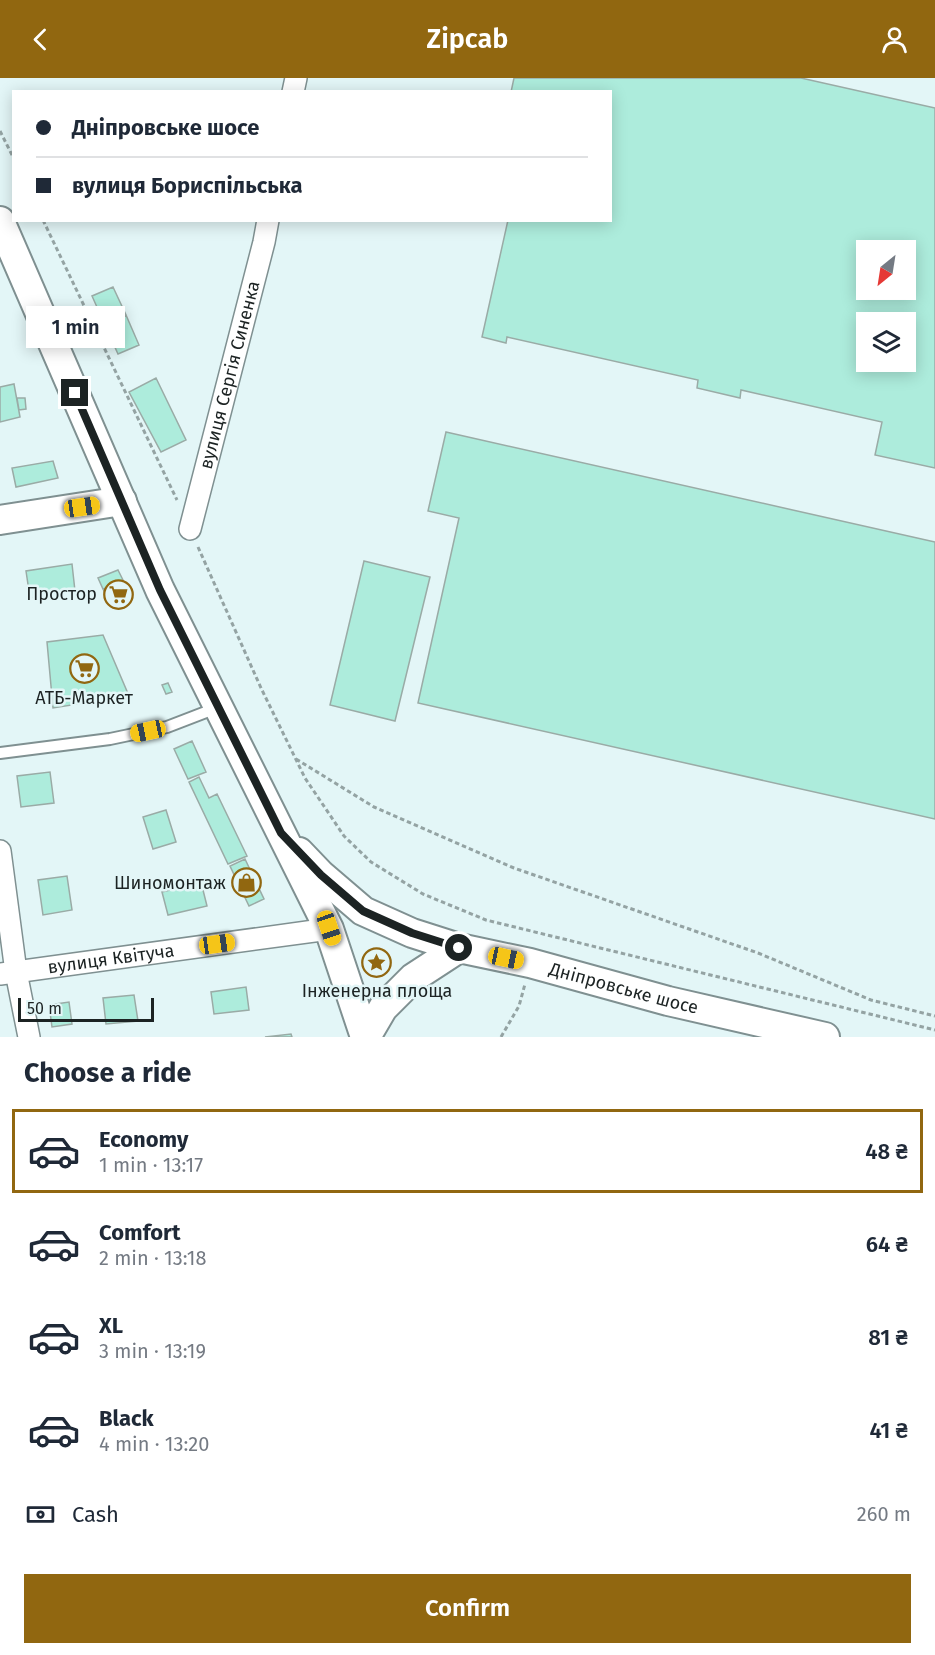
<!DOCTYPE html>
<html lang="en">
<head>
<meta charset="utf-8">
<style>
  :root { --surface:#fff; --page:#f6f6f7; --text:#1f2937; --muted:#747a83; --line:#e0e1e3; --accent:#916710 }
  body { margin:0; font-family:"Fira Sans",sans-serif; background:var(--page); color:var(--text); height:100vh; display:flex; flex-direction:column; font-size:22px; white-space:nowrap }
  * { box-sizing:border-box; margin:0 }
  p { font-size:20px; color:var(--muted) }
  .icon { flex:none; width:33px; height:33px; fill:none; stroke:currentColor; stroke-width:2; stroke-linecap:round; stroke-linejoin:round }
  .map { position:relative; height:959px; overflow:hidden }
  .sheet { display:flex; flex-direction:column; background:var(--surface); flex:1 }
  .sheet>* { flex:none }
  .top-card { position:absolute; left:12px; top:12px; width:600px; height:132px; border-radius:0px; box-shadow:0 3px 15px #0003; display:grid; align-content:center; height:132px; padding:0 24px; background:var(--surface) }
  .needle { width:39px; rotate:210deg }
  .tools { position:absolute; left:856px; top:162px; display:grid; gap:12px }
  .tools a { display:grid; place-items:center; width:60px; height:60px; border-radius:0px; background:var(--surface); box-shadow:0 3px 15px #0003; font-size:30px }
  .scale { position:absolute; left:18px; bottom:15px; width:136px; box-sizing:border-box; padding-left:6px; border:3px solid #1c2323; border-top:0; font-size:16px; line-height:21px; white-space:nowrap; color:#1c2323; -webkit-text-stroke:4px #e3f6f7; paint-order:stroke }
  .end { position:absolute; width:27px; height:27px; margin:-14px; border:8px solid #1c2323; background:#fff; box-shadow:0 0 0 3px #fff }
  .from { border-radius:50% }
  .bubble { position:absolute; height:42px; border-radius:0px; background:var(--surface); box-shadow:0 3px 15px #0003; font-size:20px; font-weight:600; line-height:42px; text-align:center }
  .car { position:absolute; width:18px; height:36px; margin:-18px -9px; border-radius:8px; box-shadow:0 0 4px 2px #0007; background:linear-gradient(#f5c518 24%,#345 0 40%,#f5c518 0 76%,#345 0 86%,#f5c518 0) }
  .top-card b { display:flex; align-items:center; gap:21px; height:57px; font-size:22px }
  .top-card b+b { border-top:2px solid var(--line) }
  .top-card i { width:15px; height:15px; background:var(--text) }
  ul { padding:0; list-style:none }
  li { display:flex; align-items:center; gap:18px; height:84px; margin:0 12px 9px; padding:0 12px; border:3px solid transparent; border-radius:0px }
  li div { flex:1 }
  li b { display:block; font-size:22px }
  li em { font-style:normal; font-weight:600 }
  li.active { border-color:var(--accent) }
  li>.icon { width:54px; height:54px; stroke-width:1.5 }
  h2 { padding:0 24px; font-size:27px; line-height:72px }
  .pay { display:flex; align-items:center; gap:15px; height:66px; padding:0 24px; font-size:22px }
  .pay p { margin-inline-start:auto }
  .primary-button { display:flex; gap:12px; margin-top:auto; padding:12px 24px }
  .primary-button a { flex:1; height:69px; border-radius:0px; background:var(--accent); color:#fff; font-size:24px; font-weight:600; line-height:69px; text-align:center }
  header { display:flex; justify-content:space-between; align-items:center; height:78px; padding:0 24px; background:var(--accent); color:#fff; font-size:27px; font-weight:600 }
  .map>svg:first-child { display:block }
  .building { fill:#adecdc; stroke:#9aaba6; stroke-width:1.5; fill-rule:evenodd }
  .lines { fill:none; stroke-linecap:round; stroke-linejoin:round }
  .lane-casing { stroke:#7f9091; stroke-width:14 }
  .street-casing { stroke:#7f9091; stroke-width:24 }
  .secondary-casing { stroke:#7f9091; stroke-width:32 }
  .path { stroke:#94a3a3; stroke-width:3; stroke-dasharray:4.5 3; stroke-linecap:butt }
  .lane { stroke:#fff; stroke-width:10 }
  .street { stroke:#fff; stroke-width:21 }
  .secondary { stroke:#fff; stroke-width:28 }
  .route { stroke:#1c2323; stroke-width:8 }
  .labels { text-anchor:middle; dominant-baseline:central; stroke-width:5; stroke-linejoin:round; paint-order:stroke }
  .street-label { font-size:18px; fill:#1c2323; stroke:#e3f6f7 }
  .poi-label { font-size:18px; fill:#1c2323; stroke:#e3f6f7; text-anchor:end }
</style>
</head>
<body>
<header><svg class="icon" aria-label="back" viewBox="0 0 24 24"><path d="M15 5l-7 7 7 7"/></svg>Zipcab<svg class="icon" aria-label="person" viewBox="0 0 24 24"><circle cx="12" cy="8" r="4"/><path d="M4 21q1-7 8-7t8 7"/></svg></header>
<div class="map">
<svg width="935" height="959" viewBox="0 0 935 959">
  <rect width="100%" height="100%" fill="#e3f6f7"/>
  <!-- building -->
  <path class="building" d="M514 0H801L935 30V390L875 377 882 344 741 312 740 320 697 310 698 302 507 259 506 265 482 259 508 142H610V14H511ZM867 172H906V212H867ZM867 244H906V284H867Z
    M113 209 126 237 105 247 92 218Z
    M126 237 139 267 118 276 105 247Z
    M156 300 186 362 161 374 129 314Z
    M14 306 20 339 0 344V309Z
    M17 320H25L26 331 19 332Z
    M446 354 935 464V741L418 625 459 440 428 433Z
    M53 383 58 400 16 409 12 390Z
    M364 483 430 499 395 643 330 627Z
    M72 486 75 513 30 520 26 493Z
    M118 492 124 504 103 511 98 500Z
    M124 504 132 521 112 529 103 511Z
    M103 557 129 618 53 630 47 564Z
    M168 605 172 614 166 616 162 607Z
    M192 663 206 694 188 701 174 671Z
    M50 694 54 725 21 729 17 698Z
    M199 699 209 720 217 716 247 778 228 786 189 704Z
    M166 732 176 764 153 771 143 739Z
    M245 781 264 821 249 828 230 788Z
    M67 798 72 832 43 837 38 802Z
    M201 804 207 828 168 837 162 814Z
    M246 909 249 932 214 936 211 914Z
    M134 917 138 943 106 946 103 920Z
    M69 924 72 946 52 949 49 927Z
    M291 956 292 959H265Z"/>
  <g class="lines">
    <defs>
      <path id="lane" d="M0 675 110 661 167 649 219 629"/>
      <g id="street">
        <path d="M293 14 296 0"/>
        <path id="s1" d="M190 451 264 164 268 142"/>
        <path d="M0 773 16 894 29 959"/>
        <path id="s2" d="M0 896 329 851"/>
      </g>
      <g id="secondary">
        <path d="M0 143 160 512 329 851 365 959"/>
        <path d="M0 442 122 423"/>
        <path id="s3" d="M299 774 321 797 363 833 412 855 459 870 530 885 668 923 825 959"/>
        <path d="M366 959 383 930 413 900 459 870"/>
      </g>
    </defs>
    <!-- lane casing -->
    <use href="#lane" class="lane-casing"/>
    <!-- street casing -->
    <use href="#street" class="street-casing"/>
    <!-- secondary casing -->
    <use href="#secondary" class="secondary-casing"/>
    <!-- path -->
    <path class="path" d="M0 53 14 81
      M43 142 177 422
      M198 469 261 610 305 700 344 758 371 784 423 816 486 842 935 952
      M296 681 374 729 514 790 758 875 871 922 935 938
      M501 959 519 928 525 906"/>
    <!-- lane -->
    <use href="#lane" class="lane"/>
    <!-- street -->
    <use href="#street" class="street"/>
    <!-- secondary -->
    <use href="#secondary" class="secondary"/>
  </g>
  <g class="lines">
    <!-- route -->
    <path class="route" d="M75 315 160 512 281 755 321 797 363 833 412 855 459 870"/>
  </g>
  <!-- icons -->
  <defs>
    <symbol id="supermarket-ring" viewBox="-11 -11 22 22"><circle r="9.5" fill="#e3f6f7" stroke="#916710" stroke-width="1.5"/><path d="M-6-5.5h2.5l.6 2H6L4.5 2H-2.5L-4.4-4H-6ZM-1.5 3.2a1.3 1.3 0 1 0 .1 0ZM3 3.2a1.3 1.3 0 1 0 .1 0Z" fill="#916710"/></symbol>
    <symbol id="shop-ring" viewBox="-11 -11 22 22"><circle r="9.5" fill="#e3f6f7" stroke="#916710" stroke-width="1.5"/><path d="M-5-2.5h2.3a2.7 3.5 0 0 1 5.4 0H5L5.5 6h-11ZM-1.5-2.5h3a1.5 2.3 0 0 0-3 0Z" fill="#916710"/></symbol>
    <symbol id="sight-ring" viewBox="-11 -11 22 22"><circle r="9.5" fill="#e3f6f7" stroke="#916710" stroke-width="1.5"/><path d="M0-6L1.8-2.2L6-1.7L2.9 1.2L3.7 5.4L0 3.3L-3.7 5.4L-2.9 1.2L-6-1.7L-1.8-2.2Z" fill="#916710"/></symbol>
  </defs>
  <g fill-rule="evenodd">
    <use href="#supermarket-ring" x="102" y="500" width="33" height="33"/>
    <use href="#supermarket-ring" x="68" y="574" width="33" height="33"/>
    <use href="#shop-ring" x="230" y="788" width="33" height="33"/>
    <use href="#sight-ring" x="360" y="868" width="33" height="33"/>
  </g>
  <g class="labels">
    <!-- street labels -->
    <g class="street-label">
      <text stroke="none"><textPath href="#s1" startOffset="159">вулиця Сергія Синенка</textPath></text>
      <text stroke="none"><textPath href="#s2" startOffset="112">вулиця Квітуча</textPath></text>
      <text stroke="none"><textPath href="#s3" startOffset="360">Дніпровське шосе</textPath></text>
    </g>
    <!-- poi labels -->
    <g class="poi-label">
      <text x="97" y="516">Простор</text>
      <text x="84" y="620" text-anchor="middle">АТБ-Маркет</text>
      <text x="226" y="805">Шиномонтаж</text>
      <text x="377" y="913" text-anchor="middle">Інженерна площа</text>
    </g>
  </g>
</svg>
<div class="tools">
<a><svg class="needle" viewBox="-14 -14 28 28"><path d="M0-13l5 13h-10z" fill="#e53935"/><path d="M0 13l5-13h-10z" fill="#747a83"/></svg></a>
<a><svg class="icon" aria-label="layers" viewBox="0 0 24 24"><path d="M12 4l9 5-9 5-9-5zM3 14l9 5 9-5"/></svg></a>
</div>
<div class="scale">50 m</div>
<i class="end from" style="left:459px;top:870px"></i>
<i class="end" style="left:75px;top:315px"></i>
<div class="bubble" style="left:26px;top:228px;width:99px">1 min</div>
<i class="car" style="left:82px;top:429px;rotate:82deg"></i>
<i class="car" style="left:148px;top:653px;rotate:258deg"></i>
<i class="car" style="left:329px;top:850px;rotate:161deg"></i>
<i class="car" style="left:217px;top:866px;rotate:82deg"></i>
<i class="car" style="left:506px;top:880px;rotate:102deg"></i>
<div class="top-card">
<b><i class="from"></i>Дніпровське шосе</b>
<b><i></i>вулиця Бориспільська</b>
</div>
</div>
<section class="sheet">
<h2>Choose a ride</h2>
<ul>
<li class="active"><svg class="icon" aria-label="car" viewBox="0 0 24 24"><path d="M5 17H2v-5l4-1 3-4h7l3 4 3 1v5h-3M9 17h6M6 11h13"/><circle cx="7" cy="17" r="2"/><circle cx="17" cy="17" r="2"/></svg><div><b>Economy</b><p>1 min · 13:17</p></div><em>48 ₴</em></li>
<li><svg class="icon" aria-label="car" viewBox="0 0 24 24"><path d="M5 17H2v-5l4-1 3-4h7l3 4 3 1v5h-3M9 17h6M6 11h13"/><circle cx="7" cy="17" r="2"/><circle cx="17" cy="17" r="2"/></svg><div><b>Comfort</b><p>2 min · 13:18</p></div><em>64 ₴</em></li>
<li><svg class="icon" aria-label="car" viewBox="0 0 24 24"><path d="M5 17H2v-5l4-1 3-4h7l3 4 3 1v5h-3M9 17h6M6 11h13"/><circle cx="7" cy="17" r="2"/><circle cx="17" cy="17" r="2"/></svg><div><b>XL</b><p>3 min · 13:19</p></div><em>81 ₴</em></li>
<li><svg class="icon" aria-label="car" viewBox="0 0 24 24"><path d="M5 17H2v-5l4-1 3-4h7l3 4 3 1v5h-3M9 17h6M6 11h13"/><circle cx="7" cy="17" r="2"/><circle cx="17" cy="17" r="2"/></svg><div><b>Black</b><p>4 min · 13:20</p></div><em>41 ₴</em></li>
</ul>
<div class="pay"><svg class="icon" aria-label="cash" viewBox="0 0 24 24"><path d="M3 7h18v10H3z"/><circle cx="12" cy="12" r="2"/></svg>Cash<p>260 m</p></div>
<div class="primary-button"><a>Confirm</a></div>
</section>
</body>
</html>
